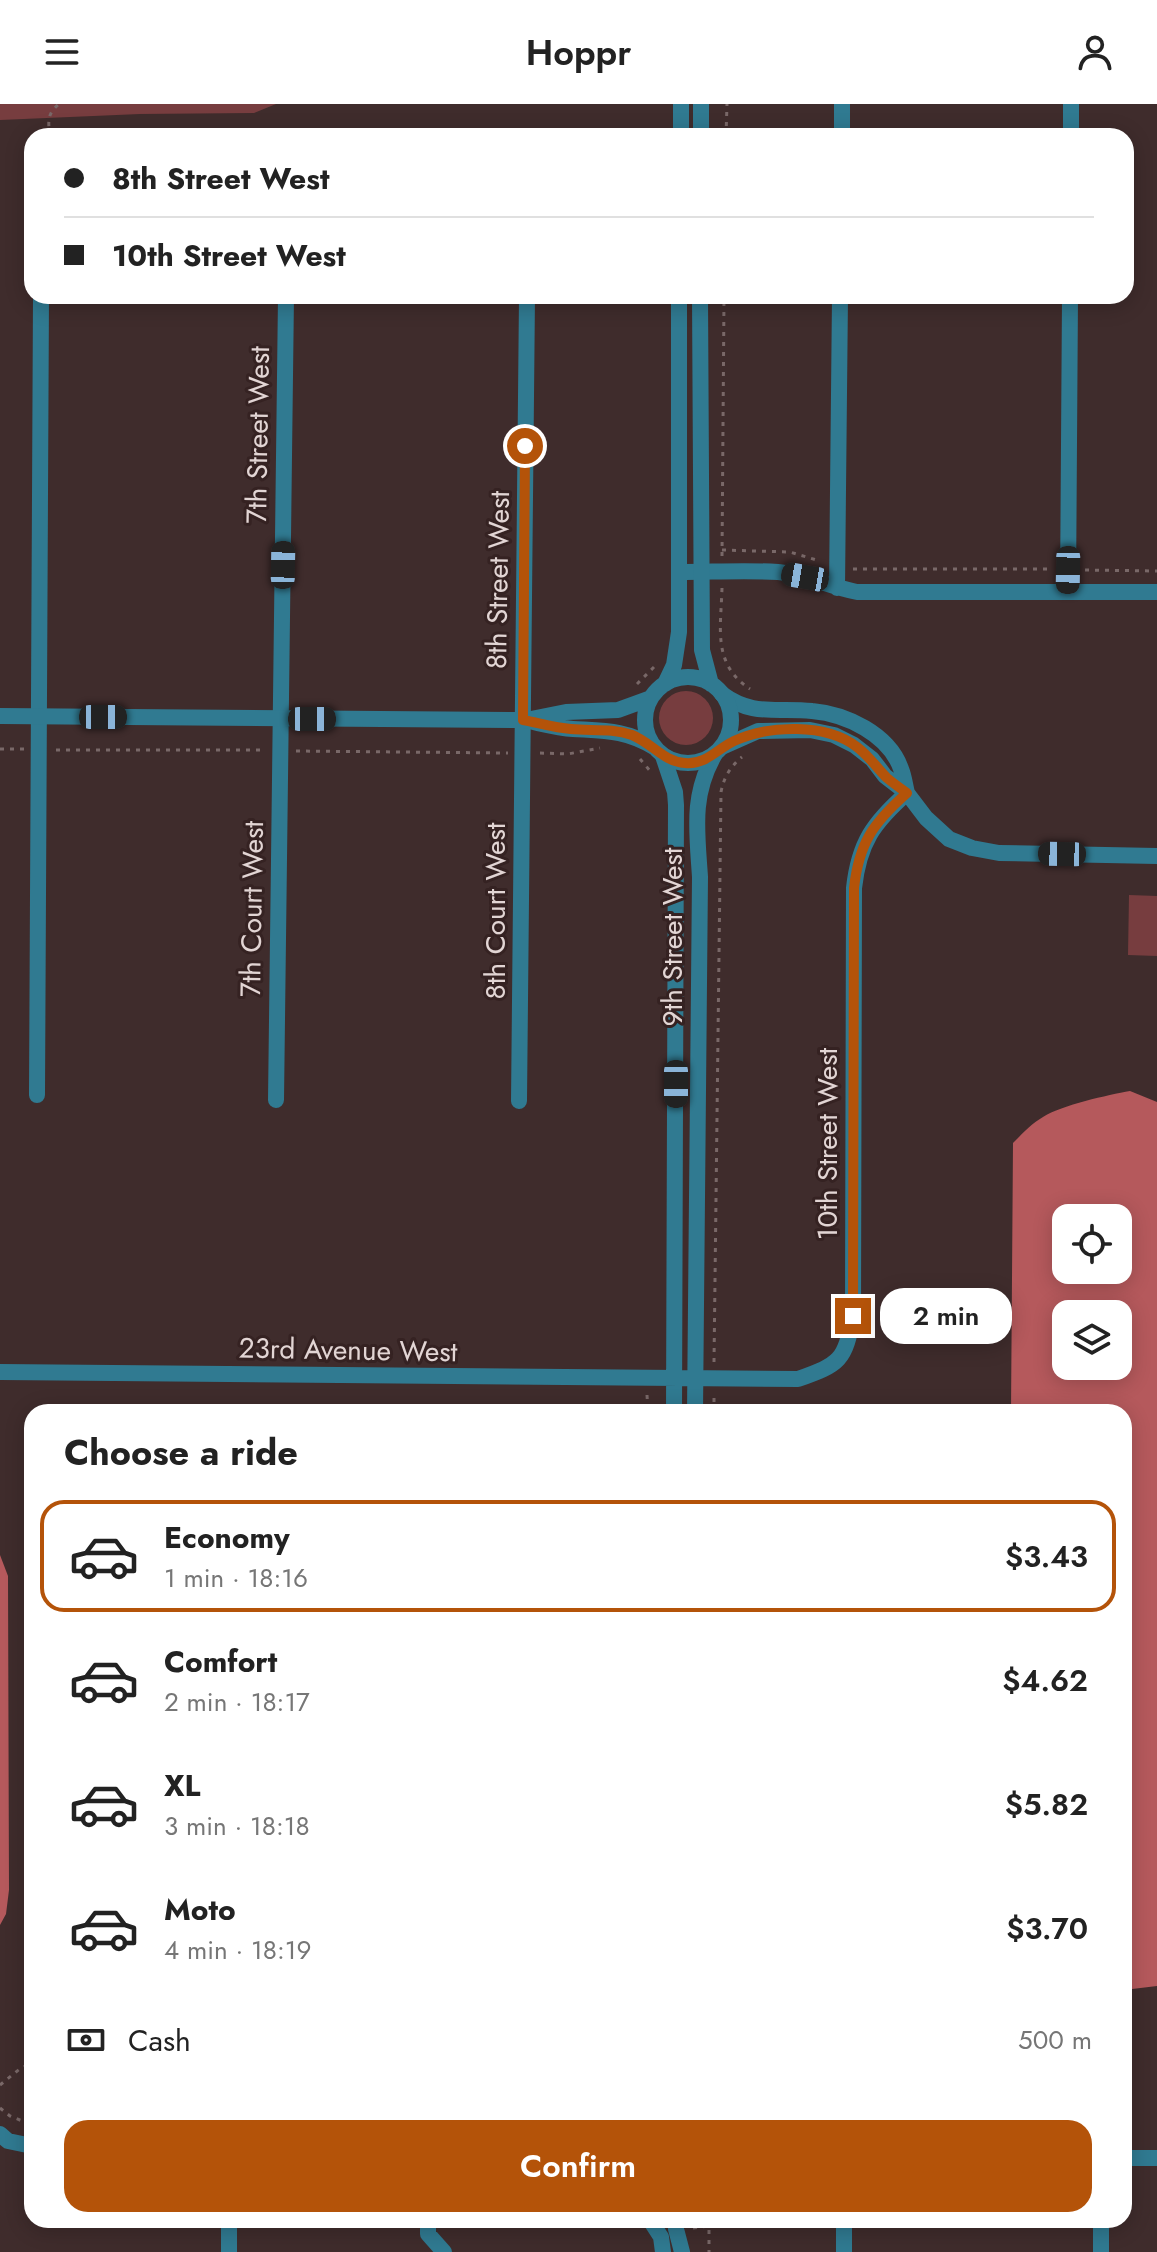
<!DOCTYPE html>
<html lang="en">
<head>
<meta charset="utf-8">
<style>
  :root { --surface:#fff; --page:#f6f6f6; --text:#222; --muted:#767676; --line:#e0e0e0; --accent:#b45309 }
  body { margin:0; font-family:Jost,sans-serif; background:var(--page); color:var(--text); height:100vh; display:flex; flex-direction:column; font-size:30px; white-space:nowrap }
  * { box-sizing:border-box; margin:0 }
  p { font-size:26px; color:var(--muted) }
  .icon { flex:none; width:44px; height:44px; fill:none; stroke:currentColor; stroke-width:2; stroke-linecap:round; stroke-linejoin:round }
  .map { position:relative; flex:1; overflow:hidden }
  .details { position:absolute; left:24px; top:1300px; width:1108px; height:824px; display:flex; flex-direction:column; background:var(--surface); border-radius:24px; box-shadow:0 4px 20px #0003 }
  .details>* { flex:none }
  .top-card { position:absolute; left:24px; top:24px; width:1110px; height:176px; border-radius:24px; box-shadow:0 4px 20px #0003; display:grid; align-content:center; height:176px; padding:0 40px; background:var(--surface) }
  .buttons { position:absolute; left:1052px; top:1100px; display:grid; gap:16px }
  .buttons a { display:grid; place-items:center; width:80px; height:80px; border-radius:16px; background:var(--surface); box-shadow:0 4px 20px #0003; font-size:40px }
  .end { position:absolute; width:36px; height:36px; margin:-18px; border:10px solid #b45309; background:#fff; box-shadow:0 0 0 4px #fff }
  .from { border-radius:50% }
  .bubble { position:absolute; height:56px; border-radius:24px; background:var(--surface); box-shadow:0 4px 20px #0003; font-size:26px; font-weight:600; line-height:56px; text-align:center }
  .car { position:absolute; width:24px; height:48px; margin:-24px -12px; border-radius:10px; box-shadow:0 0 6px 2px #0007; background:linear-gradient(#222 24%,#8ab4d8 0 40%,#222 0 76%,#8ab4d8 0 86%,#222 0) }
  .top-card b { display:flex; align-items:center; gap:28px; height:76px; font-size:30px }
  .top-card b+b { border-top:2px solid var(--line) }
  .top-card i { width:20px; height:20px; background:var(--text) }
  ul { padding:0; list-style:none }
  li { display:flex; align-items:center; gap:24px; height:112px; margin:0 16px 12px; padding:0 24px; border:4px solid transparent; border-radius:24px }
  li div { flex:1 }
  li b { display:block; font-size:30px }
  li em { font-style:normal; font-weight:600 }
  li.current { border-color:var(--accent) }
  li>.icon { width:72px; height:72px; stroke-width:1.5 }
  h2 { padding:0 40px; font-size:36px; line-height:96px }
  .pay { display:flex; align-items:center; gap:20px; height:88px; padding:0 40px; font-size:30px }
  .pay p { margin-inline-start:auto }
  .action { display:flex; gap:16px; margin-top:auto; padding:16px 40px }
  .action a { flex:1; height:92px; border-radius:24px; background:var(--accent); color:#fff; font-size:32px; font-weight:600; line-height:92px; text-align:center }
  header { display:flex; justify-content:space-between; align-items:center; height:104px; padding:0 40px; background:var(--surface); font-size:36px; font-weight:600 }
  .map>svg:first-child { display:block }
  .green { fill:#773d3f }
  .water { fill:#b5595c; fill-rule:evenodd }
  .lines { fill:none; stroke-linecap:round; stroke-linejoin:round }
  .path { stroke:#796868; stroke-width:3; stroke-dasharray:4 6; stroke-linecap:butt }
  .minor { stroke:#307a91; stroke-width:16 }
  .tertiary { stroke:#307a91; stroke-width:16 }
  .route { stroke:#b45309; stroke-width:10 }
  .labels { text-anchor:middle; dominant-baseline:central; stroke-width:6; stroke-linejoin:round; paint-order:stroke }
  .street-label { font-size:28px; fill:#e2d5d4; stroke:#352222 }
</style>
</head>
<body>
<header><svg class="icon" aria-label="menu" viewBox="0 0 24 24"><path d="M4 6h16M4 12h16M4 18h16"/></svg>Hoppr<svg class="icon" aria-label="person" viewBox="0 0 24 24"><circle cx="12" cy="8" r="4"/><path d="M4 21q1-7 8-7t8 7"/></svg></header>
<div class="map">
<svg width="1157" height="2148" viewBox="0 0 1157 2148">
  <rect width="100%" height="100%" fill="#3f2c2c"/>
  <!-- green -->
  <path class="green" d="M0 0H276L254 9 140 10 0 16Z
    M659 614a27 27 0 1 1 54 0a27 27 0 1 1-54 0Z
    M1129 791 1157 792V852L1128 851Z"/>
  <!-- water -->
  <path class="water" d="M1130 987 1157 998V1882L1124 1886V1308H1011L1013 1039C1022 1030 1031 1020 1043 1013 1062 1001 1108 991 1130 987ZM1066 1114H1118V1166H1066ZM1066 1210H1118V1262H1066Z
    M0 1451 8 1472 9 1786 6 1810 0 1821Z"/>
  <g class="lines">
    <!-- path -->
    <path class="path" d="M50 32C48 17 47 10 59 0
      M726 32 727 0
      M722 446 790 448 820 457
      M722 452 724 192
      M853 465H1053
      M1085 466 1157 467
      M722 484C721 524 712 560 750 585
      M637 580 654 563
      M0 645H24
      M56 646H264
      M296 647 508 649
      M540 649 568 650 600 644
      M640 655 651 668
      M714 1258 721 688C724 673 730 663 742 653
      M647 1291 648 1308
      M714 1308V1290
      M0 1981 21 1964 32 1959
      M0 2004 10 2012 32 2021
      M709 2116V2148
      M693 2124 709 2122"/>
    <!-- minor -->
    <path class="minor" d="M842 32V0
      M1071 32V0
      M679 468C712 468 746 466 778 468 805 470 830 483 857 488H1157
      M837 484 840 192
      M1068 487 1070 192
      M722 590C753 613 777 603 812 607 846 610 889 630 901 665 904 672 905 681 907 689
      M722 643 758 627 810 626 834 631 854 641 872 655 885 672 907 689 926 714 949 735 972 744 999 749 1157 752
      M663 652 675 688 676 701 674 1308
      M37 991 41 192
      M276 996 286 192
      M519 997 527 192
      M0 1268 798 1275C840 1260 845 1257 853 1212L854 784C859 739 873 719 907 689
      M695 1308 700 773C697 727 691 691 715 650
      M0 2030 8 2037 32 2042
      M1124 2054H1157
      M229 2116V2148
      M428 2116V2130L444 2148
      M650 2116 661 2133 663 2148
      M676 2116V2125L682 2148
      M844 2148V2116
      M1101 2148V2116"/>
    <!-- tertiary -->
    <path class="tertiary" d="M681 32V0
      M701 32V0
      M700 192 702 546 711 580
      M645 616a43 43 0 1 1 86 0a43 43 0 1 1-86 0Z
      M665 580 674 561 679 528V192
      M0 612 523 616C539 619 557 624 573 625 606 627 625 626 654 643
      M531 615 566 608 618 606 651 594"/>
  </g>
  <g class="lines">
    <!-- route -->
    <path class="route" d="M525 342 523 616C539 619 555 624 571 625 591 627 612 624 632 631 652 639 664 658 685 659 706 661 717 645 734 637 769 621 826 619 857 643 869 652 877 664 887 674 893 679 900 684 907 689 873 719 859 739 854 784L853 1212"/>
  </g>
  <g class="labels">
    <!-- street labels -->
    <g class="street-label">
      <text transform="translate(258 331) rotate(-89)">7th Street West</text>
      <text transform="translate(498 476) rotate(-89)">8th Street West</text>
      <text transform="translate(252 805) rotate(-89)">7th Court West</text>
      <text transform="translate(495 807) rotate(-90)">8th Court West</text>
      <text transform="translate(672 833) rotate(-90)">9th Street West</text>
      <text transform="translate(827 1040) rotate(-90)">10th Street West</text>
      <text transform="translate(348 1246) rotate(1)">23rd Avenue West</text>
    </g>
  </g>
</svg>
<div class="buttons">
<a><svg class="icon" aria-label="locate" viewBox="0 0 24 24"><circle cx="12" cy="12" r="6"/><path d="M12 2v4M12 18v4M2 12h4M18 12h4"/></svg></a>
<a><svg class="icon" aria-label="layers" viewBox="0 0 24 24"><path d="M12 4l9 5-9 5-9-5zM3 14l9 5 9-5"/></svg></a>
</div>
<i class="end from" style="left:525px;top:342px"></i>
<i class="end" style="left:853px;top:1212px"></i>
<div class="bubble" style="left:880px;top:1184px;width:132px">2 min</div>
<i class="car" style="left:283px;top:461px;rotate:1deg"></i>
<i class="car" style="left:1068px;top:466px;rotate:181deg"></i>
<i class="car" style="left:805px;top:473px;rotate:280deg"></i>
<i class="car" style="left:103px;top:613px;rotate:90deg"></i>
<i class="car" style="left:312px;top:615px;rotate:90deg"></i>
<i class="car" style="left:1062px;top:750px;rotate:271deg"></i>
<i class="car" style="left:676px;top:980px;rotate:180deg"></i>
<div class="top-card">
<b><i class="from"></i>8th Street West</b>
<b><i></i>10th Street West</b>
</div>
<section class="details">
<h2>Choose a ride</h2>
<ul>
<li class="current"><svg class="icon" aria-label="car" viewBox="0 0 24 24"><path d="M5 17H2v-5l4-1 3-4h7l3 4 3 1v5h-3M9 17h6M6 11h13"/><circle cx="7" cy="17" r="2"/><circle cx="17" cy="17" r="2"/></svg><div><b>Economy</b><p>1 min · 18:16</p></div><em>$3.43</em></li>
<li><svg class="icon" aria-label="car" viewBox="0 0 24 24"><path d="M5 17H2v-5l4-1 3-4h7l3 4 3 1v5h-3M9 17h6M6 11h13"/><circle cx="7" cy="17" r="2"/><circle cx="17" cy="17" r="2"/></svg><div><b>Comfort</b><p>2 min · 18:17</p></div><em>$4.62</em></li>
<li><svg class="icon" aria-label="car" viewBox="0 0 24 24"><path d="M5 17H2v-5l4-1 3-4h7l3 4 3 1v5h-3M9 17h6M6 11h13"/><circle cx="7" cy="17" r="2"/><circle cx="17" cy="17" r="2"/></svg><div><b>XL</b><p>3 min · 18:18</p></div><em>$5.82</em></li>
<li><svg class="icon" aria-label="car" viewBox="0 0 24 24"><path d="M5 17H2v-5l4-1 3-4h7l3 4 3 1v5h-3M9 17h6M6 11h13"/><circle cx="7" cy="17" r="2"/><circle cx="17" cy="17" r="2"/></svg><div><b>Moto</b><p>4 min · 18:19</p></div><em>$3.70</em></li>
</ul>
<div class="pay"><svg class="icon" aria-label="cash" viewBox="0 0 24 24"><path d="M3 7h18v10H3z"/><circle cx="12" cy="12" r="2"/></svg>Cash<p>500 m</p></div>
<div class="action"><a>Confirm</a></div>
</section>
</div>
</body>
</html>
